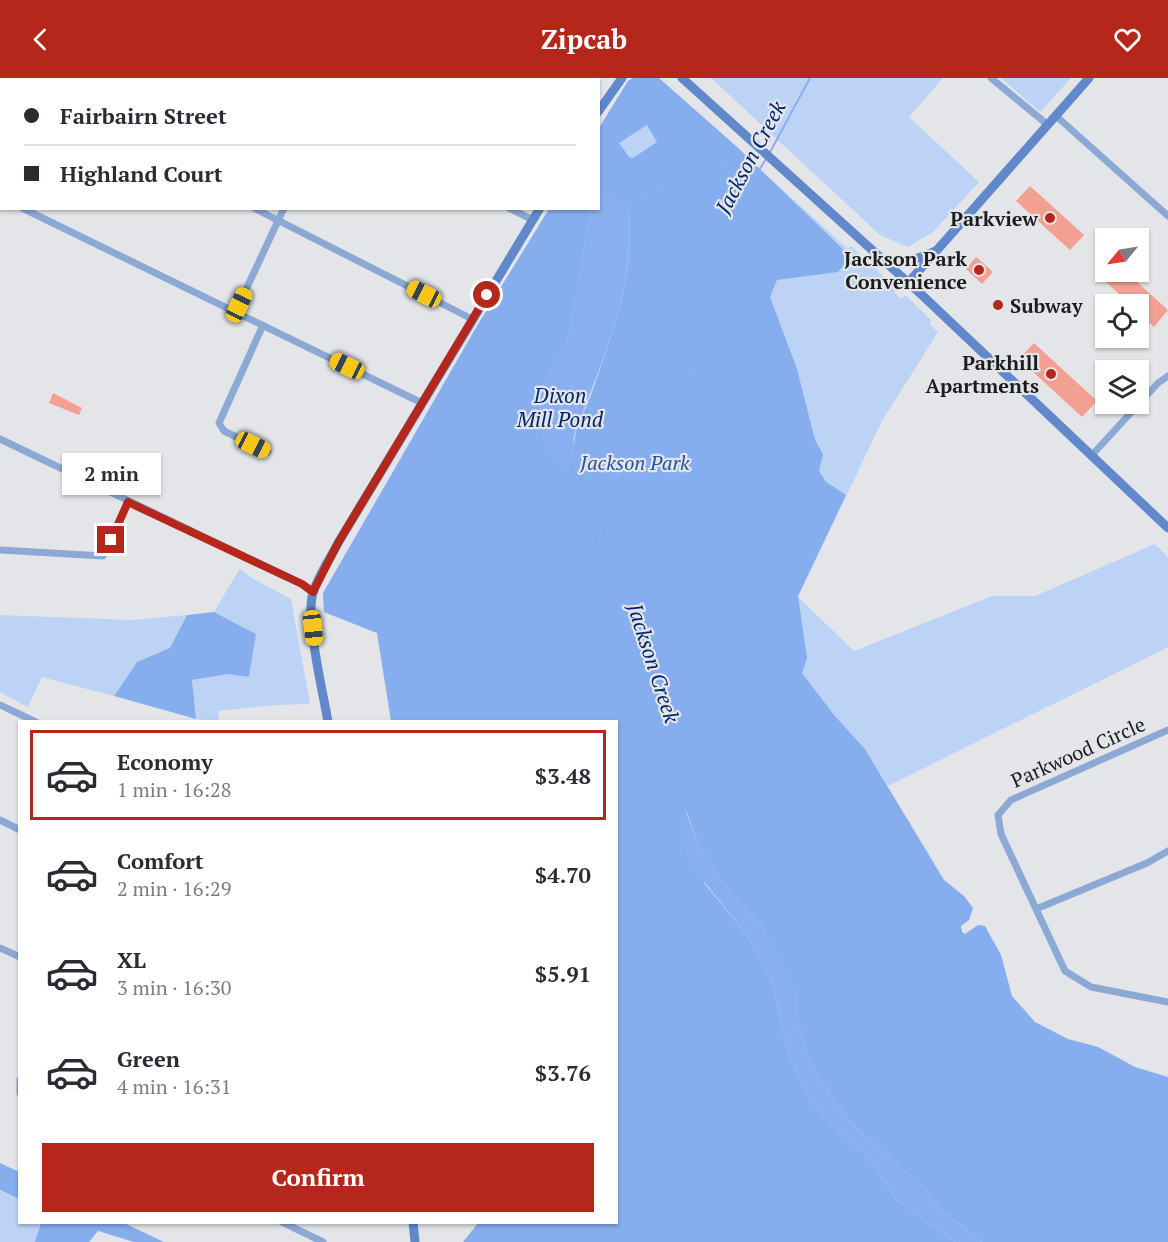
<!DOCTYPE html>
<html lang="en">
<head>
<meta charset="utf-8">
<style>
  :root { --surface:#fff; --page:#f7f7f7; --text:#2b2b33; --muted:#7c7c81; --line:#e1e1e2; --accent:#b5261b }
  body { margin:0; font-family:"PT Serif",serif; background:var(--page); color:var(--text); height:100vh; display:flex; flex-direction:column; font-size:22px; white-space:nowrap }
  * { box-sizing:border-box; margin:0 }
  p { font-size:20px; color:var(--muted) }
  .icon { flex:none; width:33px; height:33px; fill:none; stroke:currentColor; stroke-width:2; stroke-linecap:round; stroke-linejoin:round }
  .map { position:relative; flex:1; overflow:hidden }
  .drawer { position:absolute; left:18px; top:642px; width:600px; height:504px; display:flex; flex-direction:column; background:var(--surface); border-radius:0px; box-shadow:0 2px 4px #0004 }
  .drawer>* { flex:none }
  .hud { position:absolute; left:0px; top:0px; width:600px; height:132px; box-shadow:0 2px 4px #0004; display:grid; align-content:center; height:132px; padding:0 24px; background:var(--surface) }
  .needle { width:39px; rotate:240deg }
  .tools { position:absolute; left:1095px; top:150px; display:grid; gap:12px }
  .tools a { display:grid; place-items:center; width:54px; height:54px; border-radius:0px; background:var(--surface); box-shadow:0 2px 4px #0004; font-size:30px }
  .end { position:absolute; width:27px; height:27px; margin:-14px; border:8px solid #b5261b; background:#fff; box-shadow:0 0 0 3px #fff }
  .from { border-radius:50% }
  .bubble { position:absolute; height:42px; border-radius:0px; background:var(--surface); box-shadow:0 2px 4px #0004; font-size:20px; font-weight:700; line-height:42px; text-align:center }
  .car { position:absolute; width:18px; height:36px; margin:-18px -9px; border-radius:8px; box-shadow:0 0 4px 2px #0007; background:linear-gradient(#f5c518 24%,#345 0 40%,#f5c518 0 76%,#345 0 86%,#f5c518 0) }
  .hud b { display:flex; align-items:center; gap:21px; height:57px; font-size:22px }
  .hud b+b { border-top:2px solid var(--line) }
  .hud i { width:15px; height:15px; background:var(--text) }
  ul { padding:10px 0 0; list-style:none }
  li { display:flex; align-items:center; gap:18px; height:90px; margin:0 12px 9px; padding:0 12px; border:3px solid transparent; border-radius:0px }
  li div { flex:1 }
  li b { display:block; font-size:22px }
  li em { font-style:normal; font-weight:700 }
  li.selected { border-color:var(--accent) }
  li>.icon { width:54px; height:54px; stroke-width:1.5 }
  .cta { display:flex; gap:12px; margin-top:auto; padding:12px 24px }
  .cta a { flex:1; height:69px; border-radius:0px; background:var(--accent); color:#fff; font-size:24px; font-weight:700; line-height:69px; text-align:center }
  header { display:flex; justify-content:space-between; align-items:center; height:78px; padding:0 24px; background:var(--accent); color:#fff; font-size:27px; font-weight:700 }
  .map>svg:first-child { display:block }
  .green { fill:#bdd3f6 }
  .forest { fill:#86aded; fill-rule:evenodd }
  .water { fill:#89aff0 }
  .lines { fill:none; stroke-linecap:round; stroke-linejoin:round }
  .stream { stroke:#89aff0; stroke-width:2 }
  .building { fill:#f3a093 }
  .minor { stroke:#8ca8d5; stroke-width:7 }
  .secondary { stroke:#6188cb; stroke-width:9 }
  .route { stroke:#b5261b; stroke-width:8 }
  .poi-dot { fill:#b5261b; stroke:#e3e5e8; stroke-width:2 }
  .labels { text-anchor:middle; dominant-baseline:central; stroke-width:4.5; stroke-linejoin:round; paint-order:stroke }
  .poi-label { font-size:20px; font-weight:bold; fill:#1c1c1d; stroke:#e3e5e8; text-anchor:end }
  .park-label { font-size:20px; font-style:italic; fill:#27539f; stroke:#e3e5e8 }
  .street-label { font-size:20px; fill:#1c1c1d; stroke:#e3e5e8 }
  .water-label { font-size:21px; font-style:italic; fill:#00276f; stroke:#e3e5e8 }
</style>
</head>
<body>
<header><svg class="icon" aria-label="back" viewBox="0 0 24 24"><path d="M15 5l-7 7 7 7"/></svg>Zipcab<svg class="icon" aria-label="heart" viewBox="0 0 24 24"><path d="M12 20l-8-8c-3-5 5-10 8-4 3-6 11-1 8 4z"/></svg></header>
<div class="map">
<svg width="1168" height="1164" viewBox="0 0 1168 1164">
  <rect width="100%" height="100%" fill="#e3e5e8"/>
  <!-- green -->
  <path class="green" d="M633 0H659L848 171 851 168 896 210 894 214 900 220 906 218 931 242 930 247 938 254 882 343 798 519 854 573 992 518H1035L1155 466 1168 479V569L888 708 865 671 835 638 802 595 377 555 324 534 323 515 477 248 549 131 598 130 599 50 628 3Z
    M711 0H943L909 39 979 104 933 154 908 169 880 157Z
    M1001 0H1071L1040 34Z
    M240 490 250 499 291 521 310 626 276 627 219 633 218 643 196 641 192 602 228 596 249 599 256 556 214 534Z
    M0 537 132 542 187 537 170 571 137 584 114 618 42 599 28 629 0 614Z
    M0 1113 19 1121 20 1144 41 1145 35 1164H0Z"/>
  <!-- forest -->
  <path class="forest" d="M633 0H659L736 68 846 174 850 180 838 194 777 202 770 219 797 291 815 362 823 376 819 393 826 404 846 417 798 518 807 580 802 595 835 638 865 671 944 802 964 818 973 830 969 842 961 848 962 854 965 856 978 847 985 848 1001 877 1012 918 1035 944 1068 961 1098 969 1135 989 1168 999V1164H982L939 1130 923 1109 852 1046 831 1018 808 980 797 940V916L762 848 720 802 698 765 687 734 680 757 705 806 746 856 770 898 787 970 804 1013 822 1038 868 1079 896 1122 955 1164H463L478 1145 616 1144V644L391 643 377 555 324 534 323 515 477 248 549 131H591L567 264 533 328 574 377C573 348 584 338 593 312 615 247 636 194 628 124L599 121V50L628 3ZM647 47 657 64 633 80 629 79 619 65Z
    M214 534 256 556 249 599 228 596 192 602 196 641 114 618 137 584 170 570 187 537Z
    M0 1085 19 1094V1121L0 1112Z
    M41 1145H124L164 1164H134L98 1153 89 1164H35Z"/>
  <!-- water -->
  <path class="water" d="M610 115 628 124C637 209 604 277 575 354 572 361 575 369 574 377 573 382 570 389 568 394L547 372 536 344 533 328 567 264 591 131 598 130 599 119Z
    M686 733 698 765 720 802 762 848 786 889 797 916V940L808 980 831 1018 852 1046 923 1109 939 1130 982 1164H955L896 1122 868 1079 822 1038 804 1013 787 970 770 898 746 856 689 785 680 757Z"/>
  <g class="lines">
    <!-- stream -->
    <path class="stream" d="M769 76 810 0
      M628 124 679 103 694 106 713 99 715 94 722 90V83L731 76
      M686 733 674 685 651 639 652 634 639 601 631 551 596 477 606 428 621 385 665 340 707 267 714 226 710 201 736 129 766 81"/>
  </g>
  <!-- building -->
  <path class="building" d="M1030 108 1084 157 1070 172 1016 123Z
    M976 179 993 194 982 206 966 191Z
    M1106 186V194H1126L1168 232 1154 249 1138 234V226H1130L1097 196Z
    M1034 265 1097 323 1082 339 1019 281Z
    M53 315 82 330 79 337 49 325Z"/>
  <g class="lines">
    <!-- minor -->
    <path class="minor" d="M244 0 247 2
      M465 0 468 2
      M991 0 1048 47
      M0 2 2 3
      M59 2 60 0
      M355 2 357 0
      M1056 38 1168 138
      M0 120H2
      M0 129 2 126
      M22 130 422 325
      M254 130 472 241
      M509 130 533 142
      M236 233 284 130
      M263 247 219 345 224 353 268 374
      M0 361 302 506 313 514
      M1092 377 1158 305 1168 298
      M0 472 103 478 128 424
      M0 627 36 644
      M1168 652 1011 722 998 737 1001 756 1065 893 1091 909 1168 924
      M0 742 20 752
      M1036 831 1147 785 1168 773
      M0 870 20 879
      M20 1002V1015
      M282 1144 323 1164"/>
    <!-- secondary -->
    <path class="secondary" d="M682 0 923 218 1168 450
      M598 34 622 0
      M884 184H908L936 173
      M908 205 1089 0
      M328 644C323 614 305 540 313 515 318 498 330 481 338 465L540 130
      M413 1144 415 1164"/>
  </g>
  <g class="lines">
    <!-- route -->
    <path class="route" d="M111 462 128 424 302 506 313 514 338 465 487 217"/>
  </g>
  <!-- markers -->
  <g class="poi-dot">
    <circle cx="1050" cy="140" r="6"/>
    <circle cx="979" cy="192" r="6"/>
    <circle cx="998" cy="227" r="6"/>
    <circle cx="1051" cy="296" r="6"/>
  </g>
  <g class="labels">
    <!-- poi labels -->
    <g class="poi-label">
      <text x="1038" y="140">Parkview</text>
      <text x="967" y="180">Jackson Park<tspan x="967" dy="23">Convenience</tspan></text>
      <text x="1010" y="227" text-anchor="start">Subway</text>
      <text x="1039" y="284">Parkhill<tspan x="1039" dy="23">Apartments</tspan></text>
    </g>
    <!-- park labels -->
    <g class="park-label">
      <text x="635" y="384">Jackson Park</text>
    </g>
    <!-- street labels -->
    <g class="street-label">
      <text transform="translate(1078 674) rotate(-24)">Parkwood Circle</text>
    </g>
    <!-- water labels -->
    <g class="water-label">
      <text transform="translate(750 79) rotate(-62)">Jackson Creek</text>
      <text x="560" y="317">Dixon<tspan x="560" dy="24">Mill Pond</tspan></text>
      <text transform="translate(654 585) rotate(72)">Jackson Creek</text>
    </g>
  </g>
</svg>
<div class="tools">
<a><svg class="needle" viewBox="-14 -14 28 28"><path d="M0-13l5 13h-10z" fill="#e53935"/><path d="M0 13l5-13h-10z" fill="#7c7c81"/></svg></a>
<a><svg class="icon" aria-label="locate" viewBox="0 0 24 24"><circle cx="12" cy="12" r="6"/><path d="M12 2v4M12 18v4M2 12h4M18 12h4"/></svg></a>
<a><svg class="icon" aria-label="layers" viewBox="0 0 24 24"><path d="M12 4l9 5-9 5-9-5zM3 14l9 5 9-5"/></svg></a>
</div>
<i class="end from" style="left:487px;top:217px"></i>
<i class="end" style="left:111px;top:462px"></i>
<div class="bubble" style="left:62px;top:375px;width:99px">2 min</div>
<i class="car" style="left:424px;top:216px;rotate:297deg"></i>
<i class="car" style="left:239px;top:227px;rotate:25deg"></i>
<i class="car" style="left:347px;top:288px;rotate:296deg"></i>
<i class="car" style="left:253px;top:367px;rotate:116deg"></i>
<i class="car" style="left:313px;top:550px;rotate:174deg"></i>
<div class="hud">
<b><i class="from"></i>Fairbairn Street</b>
<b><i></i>Highland Court</b>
</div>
<section class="drawer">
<ul>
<li class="selected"><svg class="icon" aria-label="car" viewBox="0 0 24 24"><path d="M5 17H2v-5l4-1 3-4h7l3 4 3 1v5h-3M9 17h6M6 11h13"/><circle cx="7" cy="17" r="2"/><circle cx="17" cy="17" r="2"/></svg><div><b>Economy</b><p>1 min · 16:28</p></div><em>$3.48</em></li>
<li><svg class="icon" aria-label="car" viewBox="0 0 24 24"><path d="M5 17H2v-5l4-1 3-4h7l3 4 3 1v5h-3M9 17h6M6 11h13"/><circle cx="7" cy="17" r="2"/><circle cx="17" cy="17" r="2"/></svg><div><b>Comfort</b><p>2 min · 16:29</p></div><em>$4.70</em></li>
<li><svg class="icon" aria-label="car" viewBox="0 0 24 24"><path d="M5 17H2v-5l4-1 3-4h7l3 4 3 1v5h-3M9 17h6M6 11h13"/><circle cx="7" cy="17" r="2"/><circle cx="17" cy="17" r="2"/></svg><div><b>XL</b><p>3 min · 16:30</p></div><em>$5.91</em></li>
<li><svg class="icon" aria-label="car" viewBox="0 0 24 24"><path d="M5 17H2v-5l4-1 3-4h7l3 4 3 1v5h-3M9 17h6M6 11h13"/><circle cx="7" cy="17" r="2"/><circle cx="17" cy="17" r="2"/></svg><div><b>Green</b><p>4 min · 16:31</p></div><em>$3.76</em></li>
</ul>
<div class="cta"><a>Confirm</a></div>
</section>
</div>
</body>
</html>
